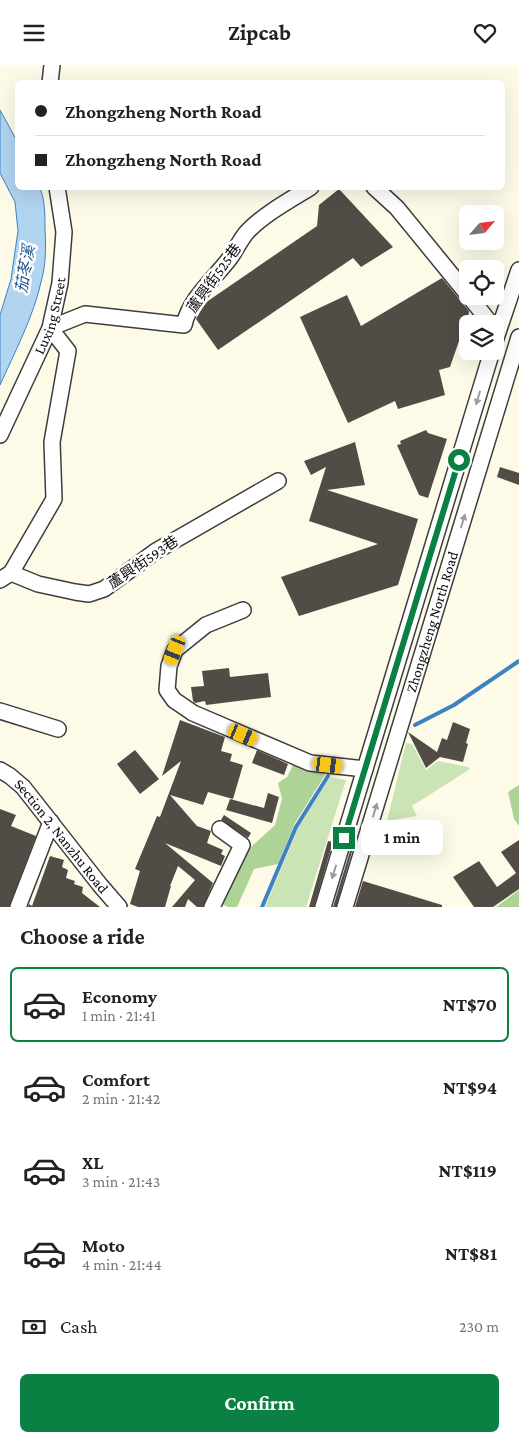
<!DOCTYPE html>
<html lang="en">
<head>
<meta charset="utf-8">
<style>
  :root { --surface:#fff; --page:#f2f2f2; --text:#222; --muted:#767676; --line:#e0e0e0; --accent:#0b8043 }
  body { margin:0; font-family:"Crimson Pro","Noto Sans TC",serif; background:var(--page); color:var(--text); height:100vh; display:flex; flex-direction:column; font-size:19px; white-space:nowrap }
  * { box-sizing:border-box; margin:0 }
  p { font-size:16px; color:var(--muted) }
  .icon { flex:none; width:28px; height:28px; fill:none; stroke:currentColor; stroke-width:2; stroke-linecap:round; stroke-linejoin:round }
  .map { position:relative; height:842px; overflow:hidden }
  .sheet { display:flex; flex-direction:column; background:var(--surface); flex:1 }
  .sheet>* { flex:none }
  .top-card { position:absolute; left:15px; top:15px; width:490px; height:110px; border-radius:8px; box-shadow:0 5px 20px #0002; display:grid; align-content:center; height:110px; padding:0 20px; background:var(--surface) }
  .needle { width:32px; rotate:62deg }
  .fabs { position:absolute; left:459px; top:140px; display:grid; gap:10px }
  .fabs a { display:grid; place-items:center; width:45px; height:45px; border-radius:8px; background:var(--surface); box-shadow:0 5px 20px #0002; font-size:25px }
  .end { position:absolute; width:22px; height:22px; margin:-11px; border:6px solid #0b8043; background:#fff; box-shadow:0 0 0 2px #fff }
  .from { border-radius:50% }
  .bubble { position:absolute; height:35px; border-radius:8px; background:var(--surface); box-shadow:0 5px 20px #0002; font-size:16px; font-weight:700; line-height:35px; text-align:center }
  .car { position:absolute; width:15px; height:30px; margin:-15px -8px; border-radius:6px; box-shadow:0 0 4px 1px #0007; background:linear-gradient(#f5c518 24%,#345 0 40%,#f5c518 0 76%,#345 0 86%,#f5c518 0) }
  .top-card b { display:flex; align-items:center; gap:18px; height:48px; font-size:19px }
  .top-card b+b { border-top:1px solid var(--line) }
  .top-card i { width:12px; height:12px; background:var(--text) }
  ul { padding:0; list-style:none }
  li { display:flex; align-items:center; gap:15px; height:75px; margin:0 10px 8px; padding:0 10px; border:2px solid transparent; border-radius:8px }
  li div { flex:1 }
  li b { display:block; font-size:19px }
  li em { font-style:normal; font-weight:700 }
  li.on { border-color:var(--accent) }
  li>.icon { width:45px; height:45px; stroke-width:1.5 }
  h2 { padding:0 20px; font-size:22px; line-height:60px }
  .pay { display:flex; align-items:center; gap:12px; height:55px; padding:0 20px; font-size:19px }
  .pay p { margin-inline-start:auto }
  .cta { display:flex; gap:10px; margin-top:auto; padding:10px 20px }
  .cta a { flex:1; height:58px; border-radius:8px; background:var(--accent); color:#fff; font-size:20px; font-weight:700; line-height:58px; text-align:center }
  header { display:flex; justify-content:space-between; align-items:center; height:65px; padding:0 20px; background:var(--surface); font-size:22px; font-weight:700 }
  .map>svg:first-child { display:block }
  .green { fill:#cae4b6 }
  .forest { fill:#add496 }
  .water { fill:#b1d4f1; stroke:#3d82c3 }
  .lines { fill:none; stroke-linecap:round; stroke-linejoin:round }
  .stream { stroke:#3d82c3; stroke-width:4 }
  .building { fill:#524c47 }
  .minor-casing { stroke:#3d3d3d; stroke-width:18 }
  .minor { stroke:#fff; stroke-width:15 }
  .oneway { fill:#9d9d9d }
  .route { stroke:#0b8043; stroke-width:6 }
  .labels { text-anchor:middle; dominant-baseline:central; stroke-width:5; stroke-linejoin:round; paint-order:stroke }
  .street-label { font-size:15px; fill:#0a0a0a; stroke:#fff }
  .water-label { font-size:16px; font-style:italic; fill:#1e5591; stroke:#fff }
</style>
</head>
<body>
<header><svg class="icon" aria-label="menu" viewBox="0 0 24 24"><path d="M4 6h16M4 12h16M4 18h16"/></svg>Zipcab<svg class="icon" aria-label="heart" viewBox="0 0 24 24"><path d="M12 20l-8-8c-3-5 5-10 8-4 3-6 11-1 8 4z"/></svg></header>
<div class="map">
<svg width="519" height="842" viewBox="0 0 519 842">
  <rect width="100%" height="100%" fill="#fdfbe8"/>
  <!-- green -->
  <path class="green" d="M406 678 412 679 426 705 438 696 468 702 470 704 412 741 417 751 387 756Z
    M330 712 346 715 306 842H265L299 761Z"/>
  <!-- forest -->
  <path class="forest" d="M295 696 325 710 295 758 278 799 254 804 237 842H228L222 839 227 821 241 793 252 781 275 760 282 734 278 718 287 712Z
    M519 720V761L514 754 508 727Z
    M519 825V842H496Z"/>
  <!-- water -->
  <path class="water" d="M0 45 17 76 18 122 40 123C45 135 45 150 45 164 46 182 46 200 41 217 34 250 14 289 0 320V250L11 214 18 166 15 137 0 108Z"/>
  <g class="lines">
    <!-- stream -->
    <path class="stream" d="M415 660 454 640 519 596
      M262 842 296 762 328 711"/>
  </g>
  <!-- building -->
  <path class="building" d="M339 124 393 182 361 202 353 193 218 285 196 254 205 238 317 161 319 140Z
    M442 213 469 246 466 274 459 276 450 302 439 305 445 330 398 344 395 336 348 358 300 252 347 230 361 261Z
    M426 365 428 368 447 374 428 433 419 430 397 380 401 379 400 376Z
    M355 377 365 420 327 425 418 454 398 520 299 551 281 512 378 479 309 456 326 402 311 410 304 396Z
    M500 402 519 408V420L497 412Z
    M229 603 230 612 268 608 271 632 206 640 205 636 195 638 193 636 191 622 204 621 202 606Z
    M180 655 225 672 221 686 232 689 230 696 243 700 233 734 208 727 203 740 170 730 197 761 211 766 207 778 223 785 221 789 225 791 221 801 165 778 213 818 203 842H197L188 834 185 842H172L195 815 178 801 170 821H171L165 842H138L130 839 140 806 135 804 157 751 160 752 181 696 162 711Z
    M453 657 470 664 466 678 468 679 463 697 440 692 426 703 408 667 437 687 442 673 447 675Z
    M135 685 159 714 140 729 117 699Z
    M257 685 288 699 284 710 252 698Z
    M268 728 279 732 272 758 226 745 230 734 264 743Z
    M0 744 16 750 11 761 36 771 9 842H0Z
    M224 750 251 768 248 773 221 755Z
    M519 775V824L493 842H474L453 812 479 796 497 822 516 808 501 787Z
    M328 776 333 777 314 842H309Z
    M351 783H353L336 842H333Z
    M50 791 64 795 62 802 68 805 66 813 75 816 74 819 83 822 82 828 100 842H28L29 839 32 841Z
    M363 816 442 840V842H355Z"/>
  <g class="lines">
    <defs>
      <g id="minor">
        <path d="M50 18 52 0"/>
        <path d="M374 122 397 143 468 230"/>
        <path d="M469 231 491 259"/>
        <path d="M495 276 519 205"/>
        <path id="s1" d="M0 370 50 263 60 218 64 167 57 122"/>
        <path d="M11 508 38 519 75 527 89 529 104 524 156 486 278 416"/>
        <path d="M0 515 11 508 54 434 52 377 68 286 50 263 85 249 184 260C190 233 214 214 230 193 236 185 240 175 247 167 264 149 290 135 311 122"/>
        <path d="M243 545 206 560 175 585 169 601 167 625 174 635 193 648 310 698 365 704"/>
        <path d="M0 646 58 664"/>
        <path id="s2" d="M0 705 10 711 23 722 100 820 119 842"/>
        <path d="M18 842 51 757"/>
        <path d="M212 842 242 780 220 764"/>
        <path d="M323 842 492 286"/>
        <path id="s3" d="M345 842 519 272"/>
      </g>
    </defs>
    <!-- minor casing -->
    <use href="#minor" class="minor-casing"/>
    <!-- minor -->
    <use href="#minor" class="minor"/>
  </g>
  <!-- one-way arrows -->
  <defs><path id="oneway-solid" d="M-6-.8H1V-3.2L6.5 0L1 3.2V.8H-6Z" transform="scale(1.25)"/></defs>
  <g class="oneway">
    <use href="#oneway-solid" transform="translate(478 333) rotate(106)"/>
    <use href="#oneway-solid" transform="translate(463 456) rotate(-73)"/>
    <use href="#oneway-solid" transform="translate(375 745) rotate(-73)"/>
    <use href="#oneway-solid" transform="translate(334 807) rotate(107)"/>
  </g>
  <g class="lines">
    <!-- route -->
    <path class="route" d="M344 773 459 395"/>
  </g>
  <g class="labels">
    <!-- street labels -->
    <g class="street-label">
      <text transform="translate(214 213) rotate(-54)">蘆興街525巷</text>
      <text stroke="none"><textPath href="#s1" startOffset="130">Luxing Street</textPath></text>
      <text transform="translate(143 497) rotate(-34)">蘆興街593巷</text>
      <text stroke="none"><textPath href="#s3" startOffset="298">Zhongzheng North Road</textPath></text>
      <text stroke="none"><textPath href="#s2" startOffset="91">Section 2, Nanzhu Road</textPath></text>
    </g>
    <!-- water labels -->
    <g class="water-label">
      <text transform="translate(25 204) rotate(-80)">茄苳溪</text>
    </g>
  </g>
</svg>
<div class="fabs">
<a><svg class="needle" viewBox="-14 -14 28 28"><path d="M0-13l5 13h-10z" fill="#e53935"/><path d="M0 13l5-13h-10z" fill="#767676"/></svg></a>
<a><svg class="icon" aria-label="locate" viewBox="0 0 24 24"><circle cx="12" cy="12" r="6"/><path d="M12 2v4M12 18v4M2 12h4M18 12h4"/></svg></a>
<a><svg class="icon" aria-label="layers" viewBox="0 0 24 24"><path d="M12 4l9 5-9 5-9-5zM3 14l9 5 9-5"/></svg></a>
</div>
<i class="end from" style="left:459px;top:395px"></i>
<i class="end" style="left:344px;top:773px"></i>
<div class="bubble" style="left:361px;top:755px;width:82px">1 min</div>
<i class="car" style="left:175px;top:585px;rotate:202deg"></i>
<i class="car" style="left:243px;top:670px;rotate:113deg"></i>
<i class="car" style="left:328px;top:700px;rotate:97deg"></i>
<div class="top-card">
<b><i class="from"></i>Zhongzheng North Road</b>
<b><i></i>Zhongzheng North Road</b>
</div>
</div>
<section class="sheet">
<h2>Choose a ride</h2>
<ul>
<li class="on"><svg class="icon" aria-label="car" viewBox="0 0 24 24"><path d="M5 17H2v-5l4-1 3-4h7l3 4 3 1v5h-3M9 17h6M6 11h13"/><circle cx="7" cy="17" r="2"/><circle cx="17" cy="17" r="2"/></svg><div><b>Economy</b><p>1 min · 21:41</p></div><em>NT$70</em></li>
<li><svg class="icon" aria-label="car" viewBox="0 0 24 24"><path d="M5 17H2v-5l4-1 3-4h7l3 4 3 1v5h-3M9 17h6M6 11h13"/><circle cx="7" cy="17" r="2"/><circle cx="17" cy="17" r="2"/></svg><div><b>Comfort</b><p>2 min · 21:42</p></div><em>NT$94</em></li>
<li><svg class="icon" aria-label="car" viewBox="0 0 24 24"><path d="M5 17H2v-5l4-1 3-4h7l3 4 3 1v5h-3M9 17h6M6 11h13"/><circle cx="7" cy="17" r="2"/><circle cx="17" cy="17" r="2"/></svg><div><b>XL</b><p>3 min · 21:43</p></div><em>NT$119</em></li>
<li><svg class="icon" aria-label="car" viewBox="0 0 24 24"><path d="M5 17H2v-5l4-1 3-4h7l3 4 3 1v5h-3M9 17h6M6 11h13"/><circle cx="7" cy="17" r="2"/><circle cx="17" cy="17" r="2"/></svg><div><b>Moto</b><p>4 min · 21:44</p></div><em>NT$81</em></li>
</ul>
<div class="pay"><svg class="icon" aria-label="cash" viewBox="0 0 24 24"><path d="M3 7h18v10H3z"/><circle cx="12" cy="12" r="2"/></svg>Cash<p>230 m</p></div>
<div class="cta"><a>Confirm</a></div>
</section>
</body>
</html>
